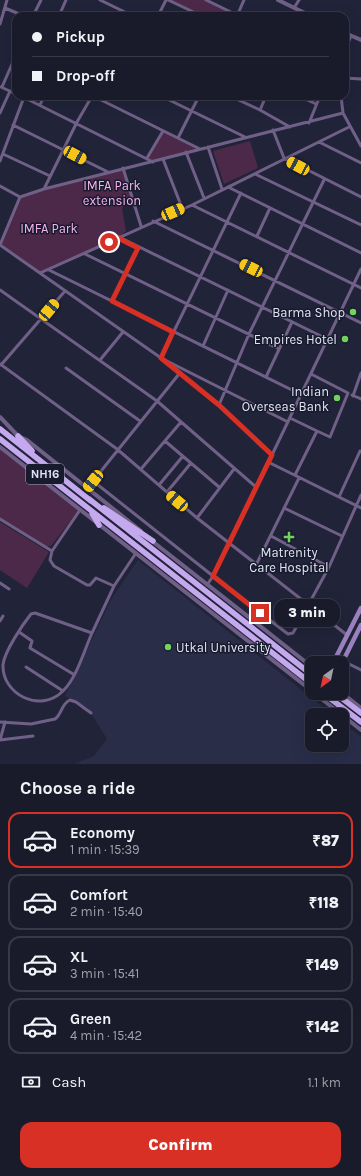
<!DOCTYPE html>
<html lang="en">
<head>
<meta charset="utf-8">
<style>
  :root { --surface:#191b2b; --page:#222433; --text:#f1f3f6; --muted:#9fa1a9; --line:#373947; --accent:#d93025 }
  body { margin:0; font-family:Karla,sans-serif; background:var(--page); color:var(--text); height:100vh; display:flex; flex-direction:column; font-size:15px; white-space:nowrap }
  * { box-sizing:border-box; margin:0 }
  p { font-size:13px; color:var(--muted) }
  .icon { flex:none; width:22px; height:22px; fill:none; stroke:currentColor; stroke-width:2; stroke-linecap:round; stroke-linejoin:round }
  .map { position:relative; height:764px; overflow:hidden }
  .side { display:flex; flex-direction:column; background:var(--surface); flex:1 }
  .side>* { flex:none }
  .guide { position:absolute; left:12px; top:12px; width:337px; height:88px; border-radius:12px; box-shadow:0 4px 16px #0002,0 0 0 1px var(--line); display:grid; align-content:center; height:88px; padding:0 20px; background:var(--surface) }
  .needle { width:26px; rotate:213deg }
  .tools { position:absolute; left:305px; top:656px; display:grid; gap:8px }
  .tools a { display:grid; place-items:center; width:44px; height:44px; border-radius:8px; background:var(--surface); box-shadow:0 4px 16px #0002,0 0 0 1px var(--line); font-size:20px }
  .end { position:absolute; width:18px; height:18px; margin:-9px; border:5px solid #d93025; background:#fff; box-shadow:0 0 0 2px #fff }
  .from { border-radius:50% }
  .bubble { position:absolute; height:28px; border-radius:12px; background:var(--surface); box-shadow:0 4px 16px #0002,0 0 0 1px var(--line); font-size:13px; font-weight:800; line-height:28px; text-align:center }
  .car { position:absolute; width:12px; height:24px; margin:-12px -6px; border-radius:5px; box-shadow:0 0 3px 1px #0007; background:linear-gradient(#f5c518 24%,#345 0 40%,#f5c518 0 76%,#345 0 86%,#f5c518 0) }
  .guide b { display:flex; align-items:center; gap:14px; height:38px; font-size:15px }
  .guide b+b { border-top:1px solid var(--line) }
  .guide i { width:10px; height:10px; background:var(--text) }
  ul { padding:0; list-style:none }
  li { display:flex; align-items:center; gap:12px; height:56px; margin:0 8px 6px; padding:0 12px; border:2px solid var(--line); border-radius:12px }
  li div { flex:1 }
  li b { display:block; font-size:15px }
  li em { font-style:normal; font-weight:800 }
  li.current { border-color:var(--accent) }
  li>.icon { width:36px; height:36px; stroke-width:1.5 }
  h2 { padding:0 20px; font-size:18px; line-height:48px }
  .pay { display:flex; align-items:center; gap:10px; height:44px; padding:0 20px; font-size:15px }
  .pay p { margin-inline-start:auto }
  .action { display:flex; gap:8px; margin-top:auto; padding:8px 20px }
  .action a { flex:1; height:46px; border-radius:12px; background:var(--accent); color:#fff; font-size:16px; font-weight:800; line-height:46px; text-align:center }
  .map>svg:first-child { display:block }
  .built { fill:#292d48 }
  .green { fill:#4c2949 }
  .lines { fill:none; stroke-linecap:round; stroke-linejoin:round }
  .minor { stroke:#706087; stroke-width:3 }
  .tertiary { stroke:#706087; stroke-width:4 }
  .secondary { stroke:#9a80be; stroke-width:4.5 }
  .trunk { stroke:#c5a9ee; stroke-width:5.5 }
  .route { stroke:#d93025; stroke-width:5 }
  .poi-dot { fill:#72d25e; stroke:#181b2e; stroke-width:1.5 }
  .labels { text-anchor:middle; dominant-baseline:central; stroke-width:3; stroke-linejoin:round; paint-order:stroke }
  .shield { fill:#181b2e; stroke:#a5a8b8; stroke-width:1 }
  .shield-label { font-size:12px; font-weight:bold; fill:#e1e5f3 }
  .park-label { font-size:13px; fill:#f6b3ef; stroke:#181b2e }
  .poi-label { font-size:13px; fill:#e1e5f3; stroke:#181b2e; text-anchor:end }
</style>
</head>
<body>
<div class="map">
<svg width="361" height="764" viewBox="0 0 361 764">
  <rect width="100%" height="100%" fill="#212439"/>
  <!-- built -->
  <path class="built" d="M138 560 333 715H312V745H342V722L361 737V764H74L94 756 107 739 88 708 65 696 112 598Z"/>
  <!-- green -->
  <path class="green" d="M168 0H206L241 16H202Z
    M163 131 200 149 153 162 147 158Z
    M250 141 258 168 224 184 213 151Z
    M123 168 133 201 122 208 126 231 119 237 40 273 0 245 20 197Z
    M0 449 79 510 51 546H46L0 518Z
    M0 522 49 552 27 588 0 570Z"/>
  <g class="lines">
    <!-- minor -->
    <path class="minor" d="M100 0 133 16
      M168 0 202 16
      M206 0 239 16
      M5 8 24 16
      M294 8 299 0
      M33 16 41 0
      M59 16 66 0
      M158 16 166 0
      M237 16 244 0
      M0 24 7 0
      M345 50 351 36
      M345 78 361 79
      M1 87 16 94
      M2 87 16 55
      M21 96 153 162
      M93 96 200 149
      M161 96 245 137
      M230 96 260 110 290 127
      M299 96 316 104
      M341 96 343 113 361 146
      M40 105 44 96
      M260 110 266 96
      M0 113 10 91
      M309 123 320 96
      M13 125 108 172
      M273 130 284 158 361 197
      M178 138 199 96
      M319 142 361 163
      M208 147 222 189
      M186 152 204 198
      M3 154 50 176
      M147 158 163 131
      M163 159 182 208
      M0 161 24 97
      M123 168 141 226
      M255 174 361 225
      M0 186 20 197 44 189 343 113
      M228 187 361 253
      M44 189 77 122 92 96
      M241 193 161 358 288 422
      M192 205 361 288
      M153 221 361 323
      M257 236 270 208
      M119 237 327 339
      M0 245 161 358 219 405 272 455 268 462
      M0 245 20 197
      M85 254 279 349
      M49 270 300 394
      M40 273 192 205 349 127
      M0 290 157 401 256 487
      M112 301 138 247
      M203 346 228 290
      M100 360 123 332
      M0 364 117 449 197 518 347 635
      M1 365 65 291
      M66 368 140 421
      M179 374 93 481 213 576 268 462 361 508
      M311 374 348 393 330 437 317 431
      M266 377 292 322
      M352 395 361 399
      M353 396 361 373
      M219 405 249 334 324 180
      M290 418 317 431 295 475
      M165 441 219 487
      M272 455 361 269
      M141 469 181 422
      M159 485 183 456
      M87 488 93 481
      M167 492 191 463
      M339 497 360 451
      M284 508 342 536
      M80 510 52 551 50 560 54 566 87 585H90L96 578 114 586
      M197 518 234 469
      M0 519 52 551
      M271 536 329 567
      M256 565 299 478
      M0 583 9 589
      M207 585 213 576 284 631 288 634 293 633 329 567 361 495
      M0 621 3 616
      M19 632 32 641 30 648 73 674
      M92 633C84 651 77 677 63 691 40 714 2 694 3 665 4 652 23 624 31 614L35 613 92 633 114 586 136 553
      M343 661 361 670
      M26 667 63 691
      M0 722 31 724 55 719C62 714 61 704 70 700L76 702 91 713
      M0 740 33 736
      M0 740 5 722"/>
    <!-- tertiary -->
    <path class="tertiary" d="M278 0 311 16
      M345 33 361 40
      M0 417 18 436 27 440 141 531
      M0 447 312 691
      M152 541 312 667
      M314 693 361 730
      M342 693 361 708"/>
    <!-- secondary -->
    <path class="secondary" d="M333 663 361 608
      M342 663 361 625"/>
    <!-- trunk -->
    <path class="trunk" d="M0 429 91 501
      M18 436 32 451
      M0 439 312 684
      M89 499 312 675
      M104 508 153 541
      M92 513 99 525
      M323 693 361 722
      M335 693 361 713"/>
  </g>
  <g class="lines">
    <!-- route -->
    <path class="route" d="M109 242 118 238 138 248 112 301 173 332 161 358 219 405 272 455 213 576 260 613"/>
  </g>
  <!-- markers -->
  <g class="poi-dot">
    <circle cx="353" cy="312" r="4"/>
    <circle cx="345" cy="339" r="4"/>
    <circle cx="337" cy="398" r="4"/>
    <path d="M287 531h4v4h4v4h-4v4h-4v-4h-4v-4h4z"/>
    <circle cx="168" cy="647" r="4"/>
  </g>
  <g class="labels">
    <!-- shield labels -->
    <rect class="shield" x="26" y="464" width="38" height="20" rx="3"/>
    <g class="shield-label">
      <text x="45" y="474">NH16</text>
    </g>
    <!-- park labels -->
    <g class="park-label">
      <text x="112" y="185">IMFA Park<tspan x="112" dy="15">extension</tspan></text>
      <text x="49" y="228">IMFA Park</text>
    </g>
    <!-- poi labels -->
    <g class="poi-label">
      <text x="345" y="312">Barma Shop</text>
      <text x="337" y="339">Empires Hotel</text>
      <text x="329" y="391">Indian<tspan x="329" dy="15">Overseas Bank</tspan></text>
      <text x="289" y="552" text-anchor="middle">Matrenity<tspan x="289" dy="15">Care Hospital</tspan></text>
      <text x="176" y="647" text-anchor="start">Utkal University</text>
    </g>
  </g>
</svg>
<div class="tools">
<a><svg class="needle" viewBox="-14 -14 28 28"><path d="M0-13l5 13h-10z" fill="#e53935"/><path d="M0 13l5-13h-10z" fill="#9fa1a9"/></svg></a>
<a><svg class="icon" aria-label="locate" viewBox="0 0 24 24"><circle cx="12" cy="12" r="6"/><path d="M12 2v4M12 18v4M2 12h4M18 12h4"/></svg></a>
</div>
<i class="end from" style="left:109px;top:242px"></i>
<i class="end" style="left:260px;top:613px"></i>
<div class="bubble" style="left:274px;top:599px;width:66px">3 min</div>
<i class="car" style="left:75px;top:155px;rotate:118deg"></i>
<i class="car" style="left:298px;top:166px;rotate:298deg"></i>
<i class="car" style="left:173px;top:212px;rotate:66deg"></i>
<i class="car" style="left:251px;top:268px;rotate:296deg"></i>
<i class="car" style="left:49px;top:310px;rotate:40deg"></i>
<i class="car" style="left:93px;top:481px;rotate:219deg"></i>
<i class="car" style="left:177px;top:501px;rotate:311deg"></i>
<div class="guide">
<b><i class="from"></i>Pickup</b>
<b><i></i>Drop-off</b>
</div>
</div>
<section class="side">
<h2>Choose a ride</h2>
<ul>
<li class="current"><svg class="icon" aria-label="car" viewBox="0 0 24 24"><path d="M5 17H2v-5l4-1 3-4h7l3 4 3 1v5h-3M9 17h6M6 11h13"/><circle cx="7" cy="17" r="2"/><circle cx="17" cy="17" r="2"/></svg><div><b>Economy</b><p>1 min · 15:39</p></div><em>₹87</em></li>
<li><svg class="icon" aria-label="car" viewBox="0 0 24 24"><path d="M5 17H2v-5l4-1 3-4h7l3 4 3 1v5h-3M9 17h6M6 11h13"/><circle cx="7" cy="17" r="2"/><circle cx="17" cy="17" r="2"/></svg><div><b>Comfort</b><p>2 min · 15:40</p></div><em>₹118</em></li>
<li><svg class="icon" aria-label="car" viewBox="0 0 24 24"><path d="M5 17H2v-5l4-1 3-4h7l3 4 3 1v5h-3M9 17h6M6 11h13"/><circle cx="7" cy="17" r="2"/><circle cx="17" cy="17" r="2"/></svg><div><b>XL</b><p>3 min · 15:41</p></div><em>₹149</em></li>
<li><svg class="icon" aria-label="car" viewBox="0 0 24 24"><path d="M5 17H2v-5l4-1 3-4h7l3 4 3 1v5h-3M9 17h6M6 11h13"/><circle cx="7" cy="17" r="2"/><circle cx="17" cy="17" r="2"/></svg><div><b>Green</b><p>4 min · 15:42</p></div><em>₹142</em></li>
</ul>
<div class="pay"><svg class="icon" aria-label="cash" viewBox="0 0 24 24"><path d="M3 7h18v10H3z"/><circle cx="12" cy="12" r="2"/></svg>Cash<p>1.1 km</p></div>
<div class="action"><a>Confirm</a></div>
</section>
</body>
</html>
